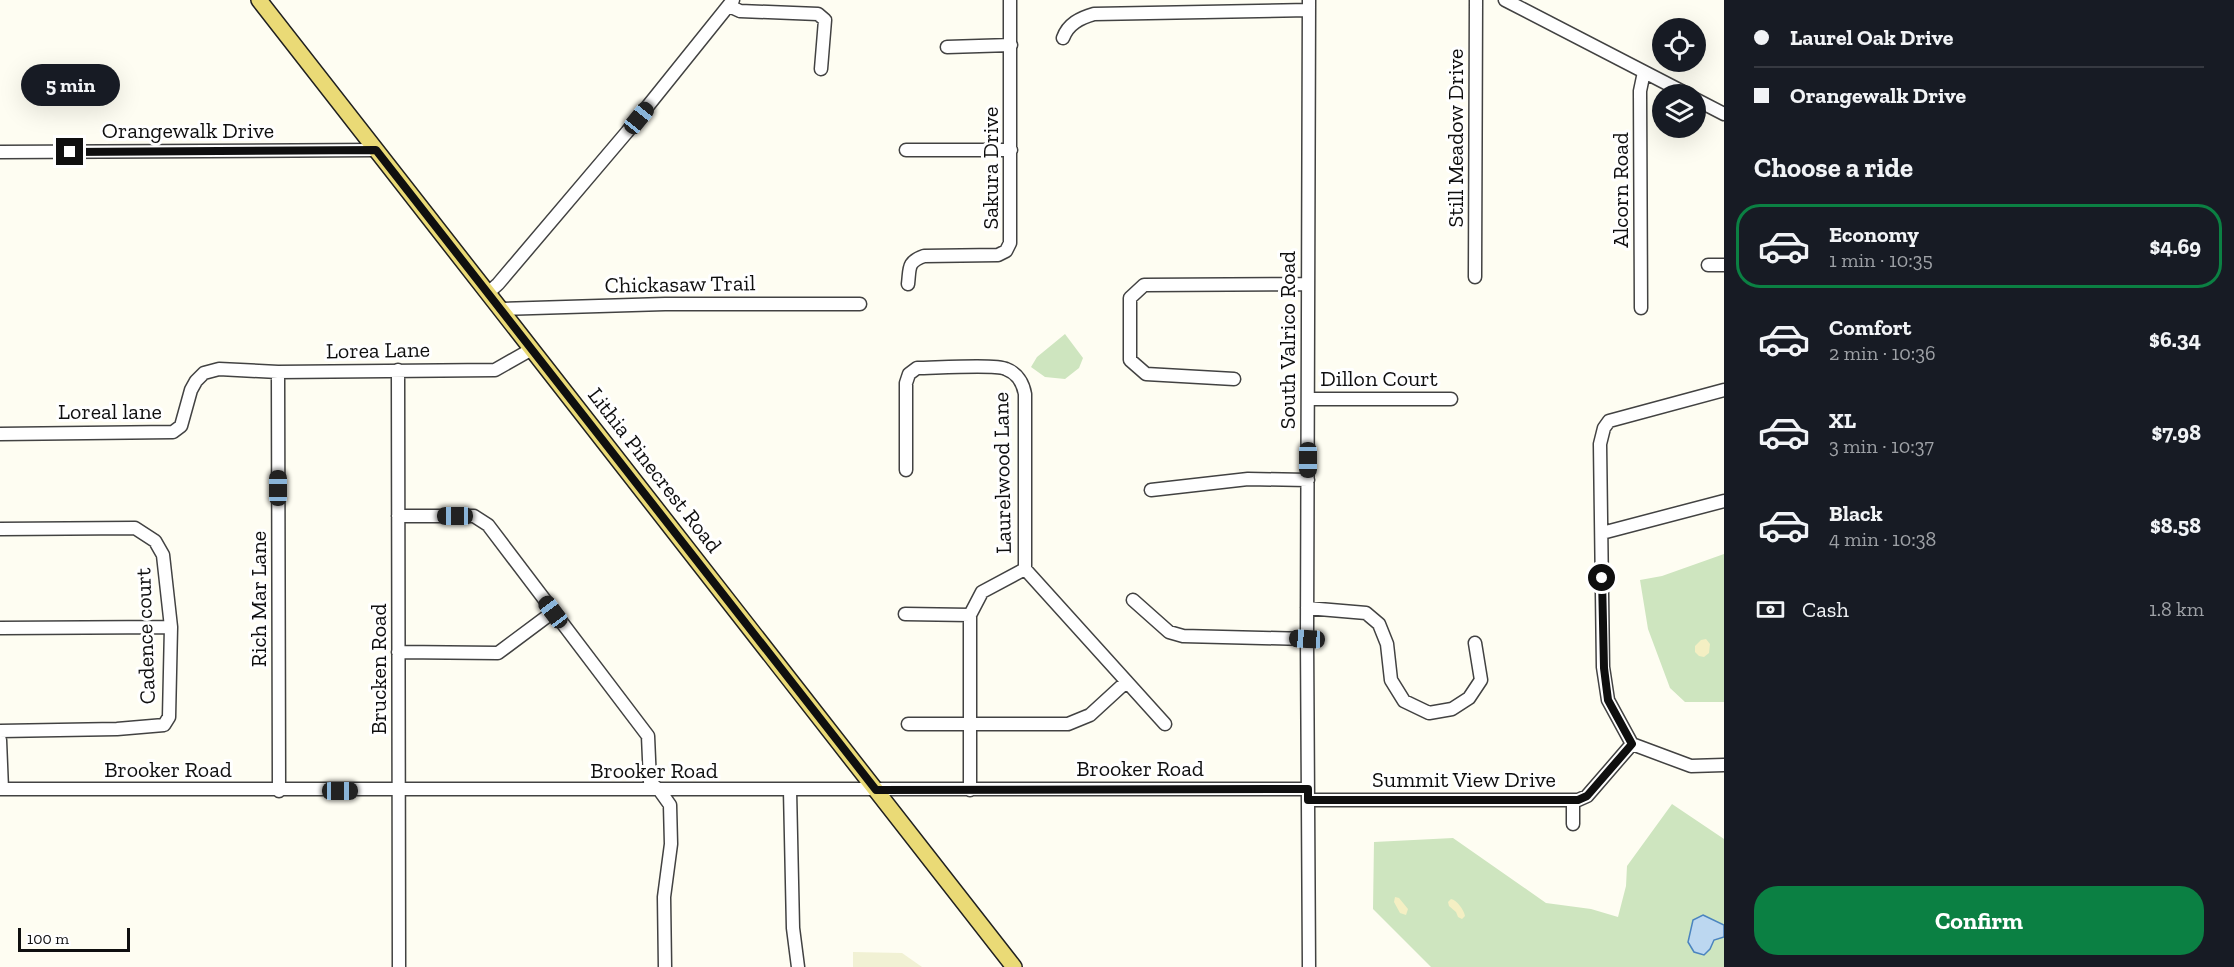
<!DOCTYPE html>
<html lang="en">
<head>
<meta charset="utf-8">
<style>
  :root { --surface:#171b24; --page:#20242c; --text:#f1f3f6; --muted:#9ea1a6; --line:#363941; --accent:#0b8043 }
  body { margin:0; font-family:"Zilla Slab",serif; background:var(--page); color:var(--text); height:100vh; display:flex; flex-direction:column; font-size:22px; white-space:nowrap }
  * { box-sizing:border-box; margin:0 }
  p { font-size:20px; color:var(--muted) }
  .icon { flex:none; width:33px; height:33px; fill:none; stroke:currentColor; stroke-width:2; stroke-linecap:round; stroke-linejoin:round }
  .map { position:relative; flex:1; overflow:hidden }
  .side { display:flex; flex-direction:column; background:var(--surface); width:510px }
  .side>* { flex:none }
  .guide { display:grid; align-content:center; height:132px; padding:0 30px; background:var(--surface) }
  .buttons { position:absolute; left:1652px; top:18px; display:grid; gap:12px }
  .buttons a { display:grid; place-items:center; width:54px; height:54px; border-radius:50%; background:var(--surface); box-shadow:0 6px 24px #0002; font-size:30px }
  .scale { position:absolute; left:18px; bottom:15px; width:112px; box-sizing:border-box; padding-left:6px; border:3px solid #0f0f0f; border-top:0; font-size:16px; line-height:21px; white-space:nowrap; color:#0f0f0f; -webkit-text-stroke:4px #fff; paint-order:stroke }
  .end { position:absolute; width:27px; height:27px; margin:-14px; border:8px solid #0f0f0f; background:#fff; box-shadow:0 0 0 3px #fff }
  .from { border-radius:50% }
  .bubble { position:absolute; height:42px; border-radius:21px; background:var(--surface); box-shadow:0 6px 24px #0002; font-size:20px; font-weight:700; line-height:42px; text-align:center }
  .car { position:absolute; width:18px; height:36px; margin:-18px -9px; border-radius:8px; box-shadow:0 0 4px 2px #0007; background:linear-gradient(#222 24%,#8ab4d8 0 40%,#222 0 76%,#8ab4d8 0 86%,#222 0) }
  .guide b { display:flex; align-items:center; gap:21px; height:57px; font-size:22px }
  .guide b+b { border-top:2px solid var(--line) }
  .guide i { width:15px; height:15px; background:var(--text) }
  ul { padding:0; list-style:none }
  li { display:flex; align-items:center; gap:18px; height:84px; margin:0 12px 9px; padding:0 18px; border:3px solid transparent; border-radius:24px }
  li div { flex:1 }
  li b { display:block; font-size:22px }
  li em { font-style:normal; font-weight:700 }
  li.current { border-color:var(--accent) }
  li>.icon { width:54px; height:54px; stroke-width:1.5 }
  h2 { padding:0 30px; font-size:27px; line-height:72px }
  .pay { display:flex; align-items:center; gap:15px; height:66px; padding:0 30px; font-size:22px }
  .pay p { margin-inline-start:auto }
  .action { display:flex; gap:12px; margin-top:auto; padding:12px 30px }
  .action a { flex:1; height:69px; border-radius:24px; background:var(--accent); color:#fff; font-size:24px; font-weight:700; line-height:69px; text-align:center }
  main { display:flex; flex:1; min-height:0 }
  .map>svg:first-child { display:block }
  .farmland { fill:#f1f1d4 }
  .green { fill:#cee5bf }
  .sand { fill:#f4efc3 }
  .water { fill:#bcd7f0; stroke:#4b84bf; stroke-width:1.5 }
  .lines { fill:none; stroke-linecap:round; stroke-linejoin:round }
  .minor-casing { stroke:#424242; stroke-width:15 }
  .major-casing { stroke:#202020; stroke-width:18 }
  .minor { stroke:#fff; stroke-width:12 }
  .major { stroke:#eada76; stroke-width:15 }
  .route { stroke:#0f0f0f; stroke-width:8 }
  .labels { text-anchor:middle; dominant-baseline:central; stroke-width:6; stroke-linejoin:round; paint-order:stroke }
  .street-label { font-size:22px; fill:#0f0f0f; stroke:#fff }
</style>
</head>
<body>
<main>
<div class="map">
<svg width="1724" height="967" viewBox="0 0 1724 967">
  <rect width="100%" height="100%" fill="#fefdf2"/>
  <!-- farmland -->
  <path class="farmland" d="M853 952 902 953 922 967H853Z"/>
  <!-- green -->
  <path class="green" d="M1065 334 1083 358 1079 368 1065 379 1045 377 1031 367 1037 357Z
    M1724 554V702H1685L1670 688 1648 629 1640 580 1662 576Z
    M1672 804 1724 839V967H1431L1373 909 1374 842 1453 838 1546 903 1591 909 1618 917 1626 886 1627 866Z"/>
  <!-- sand -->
  <path class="sand" d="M1706 639 1710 644 1709 653 1704 657 1699 656 1695 652V646L1701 640Z
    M1395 897 1399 898 1408 909 1406 915 1400 913 1394 902Z
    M1451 899C1457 900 1464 910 1465 916L1462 919 1458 917 1456 912 1449 906 1448 902Z"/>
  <!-- water -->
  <path class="water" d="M1703 915 1724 925V937L1714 940 1710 949 1704 955 1694 952 1688 942 1693 920Z"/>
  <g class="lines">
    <defs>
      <path id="minor" d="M1505 0 1687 94
        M729 6 740 11 818 14 825 20 821 69
        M1063 38C1068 24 1080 18 1094 14L1309 10
        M947 47 1011 45
        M1695 99 1724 114
        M906 150H1011
        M0 152 376 150
        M1708 265H1724
        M1475 277 1476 0
        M908 284C910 268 907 262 924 256L998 255 1006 251 1010 243V0
        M488 293 498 284 627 132 733 0
        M1641 308 1640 91 1644 72
        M501 309 665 304H860
        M398 370 399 967
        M278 372 279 791
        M1234 379 1146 374 1130 360V298L1144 285 1308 284
        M1724 390 1609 421 1604 428 1600 444 1603 667 1608 700 1632 744 1691 766 1724 765
        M1308 399H1451
        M0 434 173 432 181 426 191 390 196 381 204 373 219 369 278 372 495 370 532 349
        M906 470V383L909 374 917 368C933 368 996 364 1006 369 1017 373 1023 383 1025 394V569L1165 724
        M1151 490 1248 479 1308 480
        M398 516H474L488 525 648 736 650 782 660 791 670 805 671 844 664 897 665 967
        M0 529 135 528 155 541 163 555 171 627 169 717 164 725 117 729 0 731
        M1602 533 1724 501
        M1133 600 1169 632 1183 636 1307 639
        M1307 608 1366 613 1379 624 1387 644 1391 680 1404 701 1429 713 1452 709 1469 698 1481 680 1475 643
        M905 614 970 615
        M0 628 171 627
        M398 652 498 653 553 612
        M908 724H1068L1090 715 1126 682
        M0 740 2 789
        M0 789H1308
        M790 790 793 928 798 967
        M970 790V615L982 592 1025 569
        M1308 800H1578L1587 796 1632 744
        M1573 824V800
        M1309 967 1307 639 1309 0"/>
      <path id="major" d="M259 0 1014 967"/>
    </defs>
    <!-- minor casing -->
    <use href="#minor" class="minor-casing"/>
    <!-- major casing -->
    <use href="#major" class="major-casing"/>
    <!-- minor -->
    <use href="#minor" class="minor"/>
    <!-- major -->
    <use href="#major" class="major"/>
  </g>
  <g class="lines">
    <!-- route -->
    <path class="route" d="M70 152 376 150 876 790 1308 789V800H1578L1587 796 1632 744 1608 700 1604 668 1602 578"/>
  </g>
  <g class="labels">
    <!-- street labels -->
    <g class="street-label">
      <text x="188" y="130">Orangewalk Drive</text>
      <text transform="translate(1455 138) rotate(-90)">Still Meadow Drive</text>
      <text transform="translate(990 168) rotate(-90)">Sakura Drive</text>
      <text transform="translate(1620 190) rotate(-90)">Alcorn Road</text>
      <text transform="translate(680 284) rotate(-1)">Chickasaw Trail</text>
      <text transform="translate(1287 340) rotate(-90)">South Valrico Road</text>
      <text transform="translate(378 350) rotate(-1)">Lorea Lane</text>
      <text x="1379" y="378">Dillon Court</text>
      <text x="110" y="411">Loreal lane</text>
      <text transform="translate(655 470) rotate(52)">Lithia Pinecrest Road</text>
      <text transform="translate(1002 473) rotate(-91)">Laurelwood Lane</text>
      <text transform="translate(258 599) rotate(-90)">Rich Mar Lane</text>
      <text transform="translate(145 636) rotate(-92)">Cadence court</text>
      <text transform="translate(378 669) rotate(-90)">Brucken Road</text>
      <text x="1140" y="768">Brooker Road</text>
      <text x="168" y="769">Brooker Road</text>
      <text x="654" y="770">Brooker Road</text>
      <text x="1464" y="779">Summit View Drive</text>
    </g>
  </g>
</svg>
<div class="buttons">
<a><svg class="icon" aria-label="locate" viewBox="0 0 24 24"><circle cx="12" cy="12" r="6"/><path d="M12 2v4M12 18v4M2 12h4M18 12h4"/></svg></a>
<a><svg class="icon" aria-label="layers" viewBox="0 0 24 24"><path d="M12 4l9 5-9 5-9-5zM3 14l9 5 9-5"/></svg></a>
</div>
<div class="scale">100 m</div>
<i class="end from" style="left:1602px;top:578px"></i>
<i class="end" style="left:70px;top:152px"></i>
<div class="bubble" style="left:21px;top:64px;width:99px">5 min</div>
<i class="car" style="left:639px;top:118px;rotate:39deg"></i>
<i class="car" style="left:1308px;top:460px;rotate:180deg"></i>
<i class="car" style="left:278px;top:488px;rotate:0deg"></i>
<i class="car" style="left:455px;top:516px;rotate:270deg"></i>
<i class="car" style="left:553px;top:612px;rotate:323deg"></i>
<i class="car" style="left:1307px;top:639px;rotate:273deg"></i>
<i class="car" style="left:340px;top:791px;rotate:90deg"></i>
</div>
<section class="side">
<div class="guide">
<b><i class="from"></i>Laurel Oak Drive</b>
<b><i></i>Orangewalk Drive</b>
</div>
<h2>Choose a ride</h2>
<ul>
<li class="current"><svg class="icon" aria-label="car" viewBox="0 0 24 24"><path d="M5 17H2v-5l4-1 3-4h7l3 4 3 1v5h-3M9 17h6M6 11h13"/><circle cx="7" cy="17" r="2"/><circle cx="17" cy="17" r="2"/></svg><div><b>Economy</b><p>1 min · 10:35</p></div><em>$4.69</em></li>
<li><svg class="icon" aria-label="car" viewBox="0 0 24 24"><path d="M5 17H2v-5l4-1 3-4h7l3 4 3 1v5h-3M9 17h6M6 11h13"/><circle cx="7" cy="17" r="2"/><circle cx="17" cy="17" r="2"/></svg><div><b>Comfort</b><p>2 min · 10:36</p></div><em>$6.34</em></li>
<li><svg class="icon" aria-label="car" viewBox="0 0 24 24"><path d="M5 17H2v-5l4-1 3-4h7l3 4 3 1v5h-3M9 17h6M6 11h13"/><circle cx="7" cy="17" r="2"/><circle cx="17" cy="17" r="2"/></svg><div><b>XL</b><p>3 min · 10:37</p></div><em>$7.98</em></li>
<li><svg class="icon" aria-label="car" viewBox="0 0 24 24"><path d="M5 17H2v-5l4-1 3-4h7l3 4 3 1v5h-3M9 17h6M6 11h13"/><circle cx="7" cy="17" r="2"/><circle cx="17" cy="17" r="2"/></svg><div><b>Black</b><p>4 min · 10:38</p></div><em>$8.58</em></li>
</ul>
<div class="pay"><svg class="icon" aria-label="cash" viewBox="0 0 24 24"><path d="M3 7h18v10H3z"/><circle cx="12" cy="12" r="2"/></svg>Cash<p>1.8 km</p></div>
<div class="action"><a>Confirm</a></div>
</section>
</main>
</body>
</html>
